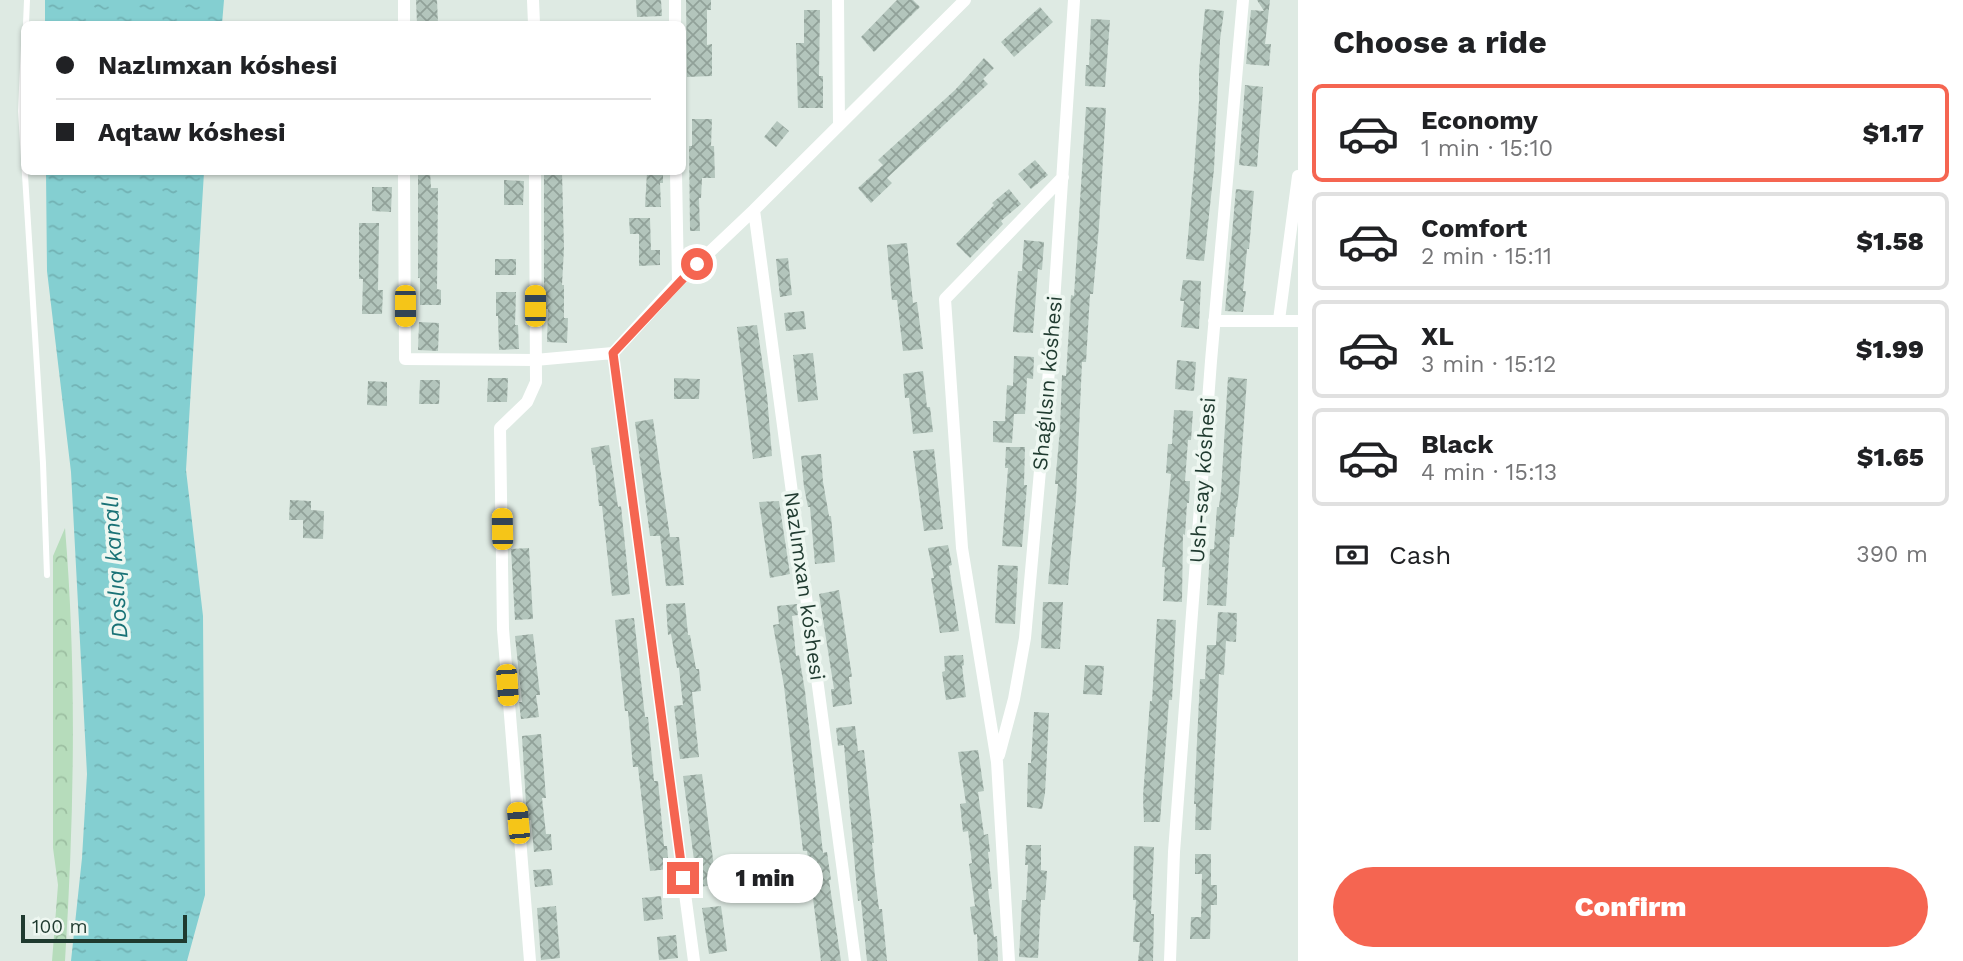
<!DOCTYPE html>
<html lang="en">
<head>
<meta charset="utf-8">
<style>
  :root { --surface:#fff; --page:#f2f2f2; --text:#202124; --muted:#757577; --line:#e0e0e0; --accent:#f56551 }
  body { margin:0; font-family:"Work Sans",sans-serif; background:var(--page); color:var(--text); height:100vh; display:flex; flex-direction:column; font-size:26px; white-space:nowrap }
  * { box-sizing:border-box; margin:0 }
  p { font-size:23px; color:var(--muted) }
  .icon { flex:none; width:38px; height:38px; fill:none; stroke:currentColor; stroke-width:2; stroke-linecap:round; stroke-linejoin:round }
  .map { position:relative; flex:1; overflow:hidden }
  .sheet { display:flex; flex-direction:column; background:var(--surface); width:665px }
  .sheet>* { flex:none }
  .guide { position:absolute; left:21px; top:21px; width:665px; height:154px; border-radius:10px; box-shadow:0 2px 5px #0004; display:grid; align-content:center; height:154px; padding:0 35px; background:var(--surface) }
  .scale { position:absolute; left:21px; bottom:18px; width:166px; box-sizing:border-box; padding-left:7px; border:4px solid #1f3a2f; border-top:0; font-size:19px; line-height:24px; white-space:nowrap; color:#1f3a2f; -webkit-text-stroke:5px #eef7f1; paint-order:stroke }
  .end { position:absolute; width:32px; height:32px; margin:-16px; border:9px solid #f56551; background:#fff; box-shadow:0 0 0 4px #fff }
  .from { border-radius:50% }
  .bubble { position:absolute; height:49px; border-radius:24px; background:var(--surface); box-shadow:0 2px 5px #0004; font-size:23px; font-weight:800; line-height:49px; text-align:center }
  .car { position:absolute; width:21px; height:42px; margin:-21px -10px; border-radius:9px; box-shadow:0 0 5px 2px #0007; background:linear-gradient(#f5c518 24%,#345 0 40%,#f5c518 0 76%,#345 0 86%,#f5c518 0) }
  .guide b { display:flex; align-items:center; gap:24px; height:66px; font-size:26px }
  .guide b+b { border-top:2px solid var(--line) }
  .guide i { width:18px; height:18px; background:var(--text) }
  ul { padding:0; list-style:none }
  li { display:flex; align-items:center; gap:21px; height:98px; margin:0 14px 10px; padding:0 21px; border:4px solid var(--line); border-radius:10px }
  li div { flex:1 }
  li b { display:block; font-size:26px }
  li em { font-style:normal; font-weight:800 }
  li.selected { border-color:var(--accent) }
  li>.icon { width:63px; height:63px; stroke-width:1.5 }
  h2 { padding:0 35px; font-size:32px; line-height:84px }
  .pay { display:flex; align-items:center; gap:18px; height:77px; padding:0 35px; font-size:26px }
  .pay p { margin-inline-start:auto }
  .button { display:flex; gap:14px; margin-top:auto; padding:14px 35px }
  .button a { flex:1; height:80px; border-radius:42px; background:var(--accent); color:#fff; font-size:28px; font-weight:800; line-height:80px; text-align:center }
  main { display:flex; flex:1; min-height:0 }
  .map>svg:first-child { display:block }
  .forest { fill:url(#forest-crowns) }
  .water { fill:url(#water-ripples) }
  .building { fill:url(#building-cross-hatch) }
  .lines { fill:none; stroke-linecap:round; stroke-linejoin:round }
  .lane { stroke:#fff; stroke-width:6 }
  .street { stroke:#fff; stroke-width:12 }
  .route { stroke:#f56551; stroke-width:9 }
  .labels { text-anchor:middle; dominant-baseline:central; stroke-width:7; stroke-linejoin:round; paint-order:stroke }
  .street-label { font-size:21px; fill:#1f3a2f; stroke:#eef7f1 }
  .water-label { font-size:23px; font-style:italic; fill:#197276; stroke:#eef7f1 }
</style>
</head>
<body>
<main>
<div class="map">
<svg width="1298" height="961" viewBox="0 0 1298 961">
  <defs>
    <pattern id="forest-crowns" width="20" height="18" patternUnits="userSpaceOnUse" patternTransform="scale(1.75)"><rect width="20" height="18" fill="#b6dcbb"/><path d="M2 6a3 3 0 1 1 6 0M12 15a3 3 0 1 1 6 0" fill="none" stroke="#9cbea1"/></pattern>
    <pattern id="water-ripples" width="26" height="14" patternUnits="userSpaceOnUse" patternTransform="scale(1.75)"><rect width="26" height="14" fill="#84cfd1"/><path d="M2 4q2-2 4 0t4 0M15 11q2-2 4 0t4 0" fill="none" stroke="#72b2b4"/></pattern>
    <pattern id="building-cross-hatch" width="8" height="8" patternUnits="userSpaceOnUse" patternTransform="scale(1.75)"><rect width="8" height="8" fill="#b3c5bc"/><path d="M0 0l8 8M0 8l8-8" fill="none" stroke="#91a199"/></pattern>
  </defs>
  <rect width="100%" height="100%" fill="#deeae3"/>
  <!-- forest -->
  <path class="forest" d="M65 528C77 672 74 817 65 961H52L58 885 53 848V556Z"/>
  <!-- water -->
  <path class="water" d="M45 0H224L222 24H45Z
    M46 172H204L186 470 203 616 205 895 187 961H71L82 858 87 774 71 472 47 271Z"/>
  <!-- building -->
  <path class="building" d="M416 0H437L438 24H417Z
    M636 0H661L662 16 637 17Z
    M686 0H711V10H707V45L712 44V76L687 77Z
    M897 0H913L920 7 874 52 861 37Z
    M1257 0H1270L1265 44H1271L1269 66 1246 64 1251 10 1264 11Z
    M1040 7 1053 22 1014 57 1001 42Z
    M1205 9 1224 11 1220 40 1214 169 1204 261 1186 259 1194 170 1199 101V71Z
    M804 10H820L819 76H823V108H798L796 43H804Z
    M1091 19 1110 20 1105 87 1085 86 1086 65H1089Z
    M984 58 994 68 983 79 988 84 887 178 892 183 871 203 858 188 883 165 878 160 955 90Z
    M1245 85 1263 87 1257 167 1239 165Z
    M1086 107 1106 108 1099 226 1093 294H1090L1086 362H1082L1076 498 1068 585 1048 584 1058 484H1055L1060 429 1062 375 1066 376 1071 295 1074 296Z
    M692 119H712L711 146H714L715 178H702L701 198H699L700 231H690L689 146H692Z
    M777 121 789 131 776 147 764 137Z
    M1035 160 1048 175 1031 189 1018 174Z
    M418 172H430L431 188H438L437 289 441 290V305H420V278H418Z
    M544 172H562L564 248 562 285H564V318H568L567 343 547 342 548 309H544Z
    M647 172H663V183H660L661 207H645Z
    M504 180 524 181 523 205H504Z
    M372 187H392L391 212 372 211Z
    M1009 189 1021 204 1001 221 1003 224 970 258 956 244 994 205 992 203Z
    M1236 189 1254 191 1249 249H1247L1243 291H1246L1243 312 1225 311Z
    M629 218H650L651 250H660V265L639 266V234H630Z
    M359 223H379L378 290H383L382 314H362L363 279H359Z
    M1024 240 1044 242 1042 270 1038 269 1033 333 1013 332 1018 271H1022Z
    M907 243 913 303 917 302 923 349 903 351 897 300H892L887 245Z
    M788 258 792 295 780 297 776 259Z
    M495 259H516V275H495Z
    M1183 280 1201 281 1199 329 1181 327 1184 301H1180Z
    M496 292H516L515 325H518L519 349 499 350 498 316H496Z
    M804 311 806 329 786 331 784 313Z
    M419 322 439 323 438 351 418 350Z
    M757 325 767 395 772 456 753 459 737 327Z
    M813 353 818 400 798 402 793 355Z
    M1014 356 1034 357 1033 379 1027 378 1025 414H1014L1012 443 993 442V421H1005L1007 385 1013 386Z
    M1177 360 1196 362 1194 391 1175 389Z
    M923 371 927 407H930L933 432 913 434 909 398H905L903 374Z
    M1228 377 1247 379 1239 491 1237 507H1236L1234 537H1230L1226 606 1207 605 1210 549H1214L1217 507H1219L1221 491Z
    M488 378H508L507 402H487Z
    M674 378 700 379 699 399H674Z
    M420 380H440L439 404H419Z
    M368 381 387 382V406L367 405Z
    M1174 410 1193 411 1191 440H1188L1185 481H1190L1189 503H1187L1185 535 1183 534 1182 602 1163 601 1165 567H1162L1171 474 1166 473 1168 444H1172Z
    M653 419 670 537H679L684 585 666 586 660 536H650L635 422Z
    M609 445 618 507 621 506 630 594 612 596 602 506H599L595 465H593L591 448Z
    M1006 447H1025L1024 485H1027L1022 547 1002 546 1008 468H1005Z
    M934 449 943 529 924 531 913 451Z
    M821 454 823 482 829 516H831L835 562 815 564 810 507H808L804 487 801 456Z
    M290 500 311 501V510L324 511 323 539 303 538V520H289Z
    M779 501 790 574 770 578 759 502Z
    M948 545 952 565 949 566 959 631 940 633 931 578H934L928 548Z
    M529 548 533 619 515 620 511 549Z
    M998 565 1018 566 1015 624 995 623Z
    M839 590 852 677H849L852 704 833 707 831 689H834L819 594Z
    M1043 602H1063L1060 649 1041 648Z
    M685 603 688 635H690L696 669H699L701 691 692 692 699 757 680 759 674 706 683 705 679 668H677L671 634 668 635 666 604Z
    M797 604 798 615 792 616 796 656 799 655 805 691 823 853 827 852 831 880H829L841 961H821L807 851H803L784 686 773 625 779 624 777 606Z
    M1218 612 1237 613 1236 642 1226 641 1224 675 1219 674 1211 830H1195L1196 804H1194L1200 679H1205L1207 645H1216Z
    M634 618 645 717H648L654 781H658L664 846H667L669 869 650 871 638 767H633L628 711H625L615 620Z
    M1157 619 1176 620 1172 700H1169L1160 822H1144L1143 797 1150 701H1152Z
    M533 634 540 695H536L539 717 521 719 519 702H522L515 636Z
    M963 655 964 665 962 666 966 697 946 700 942 672 945 671 944 656Z
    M1085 665 1104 666 1102 695 1083 694Z
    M1034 712 1049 713 1045 793 1042 809 1027 807 1028 763H1031Z
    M855 726 858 751 864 750 874 843H872L875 877 879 909H882L887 961H867L861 900 858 901 844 745 838 746 836 728Z
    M541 734 546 798H542L546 834H551L552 850 534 852 531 820 527 821 522 736Z
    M978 750 984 791 978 792 984 835 988 834 990 852H988L992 889H988L994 937 997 936 998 961H978L977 934 974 935 970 907 975 906 969 864 972 863 968 831 963 832 960 804 966 803 958 752Z
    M702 774 714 867H716L719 884 700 887 696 859 694 860 683 776Z
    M1026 845H1041V870L1047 871 1045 900H1041L1038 958 1019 957 1022 900H1026L1028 865H1025Z
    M1134 846 1154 847 1151 914H1154L1153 961H1138L1140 942H1133L1136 900H1133Z
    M1195 854H1211V885H1217V905H1211L1210 939H1190L1191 917H1201L1202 874H1195Z
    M551 869 553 885 535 887 533 870Z
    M661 896 663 919 644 921 642 898Z
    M556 906 560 958 541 960 537 908Z
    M721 906 727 951 709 954 702 908Z
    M676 935 678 958 659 960 657 937Z"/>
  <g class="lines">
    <!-- lane -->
    <path class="lane" d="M26 24 27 0
      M24 45 21 111 43 463 47 575"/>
    <!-- street -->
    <path class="street" d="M404 0V24
      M533 0 534 24
      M675 0V24
      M838 0 839 125
      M404 172 405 359 535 360 613 353 678 282 754 210 965 0
      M676 172 678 282
      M754 210 855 961
      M1279 320 1298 176
      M1214 321H1298
      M613 353 694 961
      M999 755 1014 699 1025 638 1051 348 1074 0
      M530 961 503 629 500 428 527 402 536 382 535 172
      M1009 961 997 762 962 548 945 299 1063 177
      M1170 961 1174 852 1211 361 1243 0"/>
  </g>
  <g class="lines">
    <!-- route -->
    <path class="route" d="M683 878 613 353 697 264"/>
  </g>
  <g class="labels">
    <!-- street labels -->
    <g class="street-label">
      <text transform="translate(1047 383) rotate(-85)">Shaǵılsın kóshesi</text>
      <text transform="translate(1202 480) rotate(-86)">Ush-say kóshesi</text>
      <text transform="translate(805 586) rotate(82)">Nazlımxan kóshesi</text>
    </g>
    <!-- water labels -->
    <g class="water-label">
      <text transform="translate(115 567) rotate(-94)">Doslıq kanalı</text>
    </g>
  </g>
</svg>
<div class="scale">100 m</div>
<i class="end from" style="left:697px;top:264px"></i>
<i class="end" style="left:683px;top:878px"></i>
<div class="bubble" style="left:707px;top:854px;width:116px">1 min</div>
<i class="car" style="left:405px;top:306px;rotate:180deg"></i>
<i class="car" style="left:535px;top:306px;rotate:0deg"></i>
<i class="car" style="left:502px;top:529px;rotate:359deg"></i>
<i class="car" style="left:507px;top:685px;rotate:176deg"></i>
<i class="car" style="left:518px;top:823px;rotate:355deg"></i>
<div class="guide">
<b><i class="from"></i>Nazlımxan kóshesi</b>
<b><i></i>Aqtaw kóshesi</b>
</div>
</div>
<section class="sheet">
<h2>Choose a ride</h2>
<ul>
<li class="selected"><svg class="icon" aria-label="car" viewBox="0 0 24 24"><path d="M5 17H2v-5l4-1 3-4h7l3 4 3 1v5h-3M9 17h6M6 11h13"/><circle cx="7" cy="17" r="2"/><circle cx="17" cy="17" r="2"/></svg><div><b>Economy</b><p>1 min · 15:10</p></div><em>$1.17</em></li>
<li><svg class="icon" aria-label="car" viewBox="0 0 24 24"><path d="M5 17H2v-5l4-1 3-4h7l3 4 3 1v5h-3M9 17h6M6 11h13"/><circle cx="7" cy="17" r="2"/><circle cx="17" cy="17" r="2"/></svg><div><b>Comfort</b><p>2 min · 15:11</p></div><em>$1.58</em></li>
<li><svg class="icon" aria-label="car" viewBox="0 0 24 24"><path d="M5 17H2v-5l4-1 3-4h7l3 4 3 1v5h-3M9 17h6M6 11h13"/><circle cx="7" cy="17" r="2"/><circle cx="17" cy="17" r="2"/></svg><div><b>XL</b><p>3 min · 15:12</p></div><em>$1.99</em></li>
<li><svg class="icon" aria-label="car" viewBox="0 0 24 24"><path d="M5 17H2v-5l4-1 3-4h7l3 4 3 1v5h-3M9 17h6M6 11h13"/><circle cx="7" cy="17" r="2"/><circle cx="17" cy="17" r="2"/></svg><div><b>Black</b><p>4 min · 15:13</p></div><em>$1.65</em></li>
</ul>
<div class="pay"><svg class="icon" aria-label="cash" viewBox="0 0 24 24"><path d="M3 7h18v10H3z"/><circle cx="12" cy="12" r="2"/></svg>Cash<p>390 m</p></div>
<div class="button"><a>Confirm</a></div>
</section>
</main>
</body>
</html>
